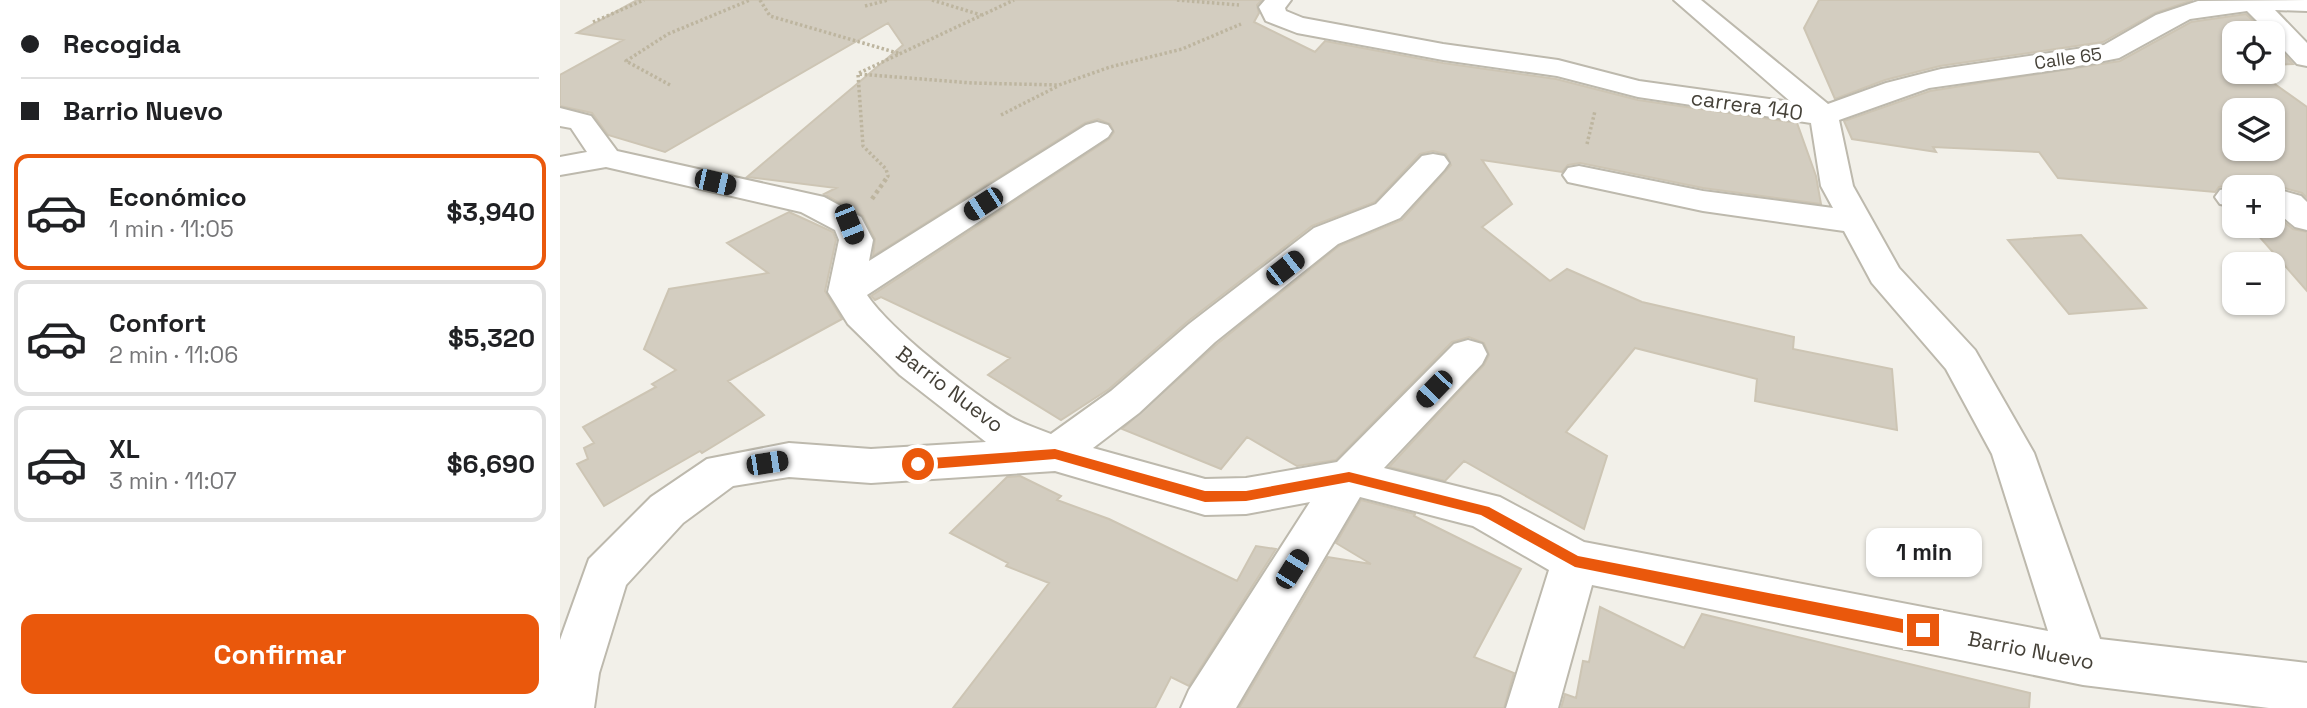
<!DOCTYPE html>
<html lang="es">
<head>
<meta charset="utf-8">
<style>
  :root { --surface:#fff; --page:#f6f6f6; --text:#202124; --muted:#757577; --line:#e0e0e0; --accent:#ea580c }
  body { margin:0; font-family:"Space Grotesk",sans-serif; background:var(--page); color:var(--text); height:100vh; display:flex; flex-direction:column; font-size:26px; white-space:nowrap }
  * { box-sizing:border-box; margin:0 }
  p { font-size:23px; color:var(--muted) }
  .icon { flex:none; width:38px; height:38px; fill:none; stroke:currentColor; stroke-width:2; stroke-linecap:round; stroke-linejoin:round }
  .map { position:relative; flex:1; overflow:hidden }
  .sheet { display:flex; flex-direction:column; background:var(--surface); width:560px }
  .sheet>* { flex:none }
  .hud { display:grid; align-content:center; height:154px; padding:0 21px; background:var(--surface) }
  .buttons { position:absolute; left:1662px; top:21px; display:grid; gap:14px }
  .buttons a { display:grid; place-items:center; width:63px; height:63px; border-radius:14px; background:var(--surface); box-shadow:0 2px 5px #0004; font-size:35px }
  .end { position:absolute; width:32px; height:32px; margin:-16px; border:9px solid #ea580c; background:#fff; box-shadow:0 0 0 4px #fff }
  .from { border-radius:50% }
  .bubble { position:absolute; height:49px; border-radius:14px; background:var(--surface); box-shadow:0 2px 5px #0004; font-size:23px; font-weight:700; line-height:49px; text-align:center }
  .car { position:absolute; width:21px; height:42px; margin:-21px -10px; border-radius:9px; box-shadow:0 0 5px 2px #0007; background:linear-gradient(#222 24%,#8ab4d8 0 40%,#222 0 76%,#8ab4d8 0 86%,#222 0) }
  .hud b { display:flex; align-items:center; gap:24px; height:66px; font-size:26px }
  .hud b+b { border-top:2px solid var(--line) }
  .hud i { width:18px; height:18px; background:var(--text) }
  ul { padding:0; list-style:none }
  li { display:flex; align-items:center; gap:21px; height:116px; margin:0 14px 10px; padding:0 7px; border:4px solid var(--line); border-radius:14px }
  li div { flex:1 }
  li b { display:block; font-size:26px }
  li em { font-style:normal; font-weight:700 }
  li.active { border-color:var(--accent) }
  li>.icon { width:63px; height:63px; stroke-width:1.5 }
  .action { display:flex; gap:14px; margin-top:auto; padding:14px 21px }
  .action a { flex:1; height:80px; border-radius:14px; background:var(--accent); color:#fff; font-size:28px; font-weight:700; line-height:80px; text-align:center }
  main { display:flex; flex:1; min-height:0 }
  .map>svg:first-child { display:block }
  .building { fill:#d3cdc0; stroke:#cdc5b4; stroke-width:2; fill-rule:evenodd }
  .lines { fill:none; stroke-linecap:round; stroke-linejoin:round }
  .minor-casing { stroke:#bdb9ad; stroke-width:4 }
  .path-far1 { stroke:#bdb59f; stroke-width:3.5; stroke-dasharray:2.5 2.5; stroke-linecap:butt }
  .path { stroke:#bdb59f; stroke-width:4.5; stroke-dasharray:3.5 3.5; stroke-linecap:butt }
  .minor { fill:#fff; fill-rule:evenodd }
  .route { fill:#ea580c }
  .labels { text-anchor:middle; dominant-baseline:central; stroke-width:7; stroke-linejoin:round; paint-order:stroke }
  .far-street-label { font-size:18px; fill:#454138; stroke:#fff }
  .street-label { font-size:21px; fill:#454138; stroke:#fff }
</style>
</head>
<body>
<main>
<section class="sheet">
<div class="hud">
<b><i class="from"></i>Recogida</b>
<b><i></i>Barrio Nuevo</b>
</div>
<ul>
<li class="active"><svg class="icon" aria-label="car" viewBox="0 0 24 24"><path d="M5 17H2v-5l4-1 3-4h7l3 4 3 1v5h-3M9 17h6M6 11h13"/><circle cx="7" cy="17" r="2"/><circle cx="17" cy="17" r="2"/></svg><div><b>Económico</b><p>1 min · 11:05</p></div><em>$3,940</em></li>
<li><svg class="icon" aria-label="car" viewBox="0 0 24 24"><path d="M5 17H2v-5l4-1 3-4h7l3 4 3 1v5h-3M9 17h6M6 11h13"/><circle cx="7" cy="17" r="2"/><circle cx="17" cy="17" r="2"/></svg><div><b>Confort</b><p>2 min · 11:06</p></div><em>$5,320</em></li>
<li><svg class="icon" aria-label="car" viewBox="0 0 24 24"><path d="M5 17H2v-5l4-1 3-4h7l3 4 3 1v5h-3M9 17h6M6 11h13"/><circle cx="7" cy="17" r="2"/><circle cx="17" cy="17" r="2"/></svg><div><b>XL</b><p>3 min · 11:07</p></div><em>$6,690</em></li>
</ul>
<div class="action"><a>Confirmar</a></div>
</section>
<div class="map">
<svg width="1747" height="708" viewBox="0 0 1747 708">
  <rect width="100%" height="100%" fill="#f2f0e9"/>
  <!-- building -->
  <path class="building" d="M77 0H702L697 5 699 13 694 22 755 52 765 41 883 63 996 79 1078 100 1237 123 1256 176 1261 204 1143 188 1020 163 1008 165 1002 172 922 160 952 204 922 227 990 281 1007 269 1082 302 1234 337 1233 349 1332 369 1337 430 1195 401 1197 379 1075 348 1006 432 1047 456 1024 529 904 461 885 481 829 467 924 365 929 355 924 343 909 337 892 342 776 460 737 466 687 437 661 469 562 429 657 344 779 246 842 220 891 165 886 154 873 151 860 154 815 202 752 226 627 322 549 389 501 420 428 375 450 358 321 297 315 300 311 296 549 139 554 132 550 124 538 119 525 123 313 256 315 239 303 216 264 194 276 188 187 177 343 45 328 23 105 152 48 135 32 113 0 106V75L63 40 17 33Z
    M1259 0H1633L1595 13 1543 42 1380 66 1325 80 1275 99 1244 28Z
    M1686 14 1706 33H1675V72H1698L1747 107V198L1742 193 1714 185 1678 187 1674 184 1659 187 1655 192 1498 178 1479 152 1373 147 1376 152 1292 139 1284 121 1370 91 1560 61 1631 22ZM1675 110H1713V149H1675Z
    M1713 42 1733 64 1713 65Z
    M229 212 273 232 276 240 265 291 282 319 168 381 204 415 142 453 140 451 44 506 17 464 28 459 24 448 34 443 23 427 96 387 92 384 116 370 84 349 109 289 208 273 167 243Z
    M1713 213 1733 229 1747 232V291L1690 226H1713Z
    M1521 235 1586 308 1509 314 1448 240Z
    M460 476 501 496 497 500 549 519 677 581 696 546 716 549 629 686 611 677 595 708H393L489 583 446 566 448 563 390 533 447 477Z
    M801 500 855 514 854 516 961 569 914 657 954 673 944 708H679L768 557 811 564 776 543Z
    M1040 607 1124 648 1142 614 1470 693 1469 708H1001L1005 694 1016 698 1023 661 1029 662Z"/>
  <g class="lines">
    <defs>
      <path id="minor" d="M705 0H731L725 8 726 11 743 18 883 44 998 60 1079 81 1231 102 1114 0H1141L1268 104 1326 83 1381 69 1544 45 1596 15 1638 1 1747 0V11L1715 10 1747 43V66L1737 64 1713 38V33H1709L1687 11 1630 19 1559 58 1508 68 1369 88 1279 120 1293 186 1339 268 1415 350 1474 453 1540 639 1747 663V708H1709L1523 685 1032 585 998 708H946L989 570 913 526 800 497 676 708H621L629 690 750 502 686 514 645 515 495 471 311 483 229 477 173 486 123 523 66 585 39 673 34 708H0V640L29 559 91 497 147 459 229 443 311 449 426 442 340 375 288 324 268 292 279 240 275 230 241 212 46 167 0 175V157L27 152 11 128 0 126V108L31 116 57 151 264 197 301 217 313 240 309 261 526 125 537 122 548 125 552 131 548 137 307 295C332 332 412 393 451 417 463 424 478 429 491 434L551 391 629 324 754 228 816 204 862 156 873 154 884 156 889 163 884 170 840 218 778 244 655 342 579 413 533 448 645 479 686 478 777 462 894 344 908 340 922 344 927 354 922 364 824 468 940 497 1024 542 1488 631 1432 454 1386 369 1312 283 1284 231 1143 211 1008 182 1003 175 1008 168 1019 166 1143 191 1273 208 1261 186 1251 123 1078 97 997 76 883 60 737 33 706 21 699 7Z
        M1675 187V207L1660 204 1655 197 1660 190Z
        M1713 188 1741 196 1747 202V230L1735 227 1713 209Z"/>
    </defs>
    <!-- minor casing -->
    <use href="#minor" class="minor-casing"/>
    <!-- path-far1 -->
    <path class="path-far1" d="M200 0 210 16 341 54
      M372 0 421 15
      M617 0 679 5
      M305 6 328 0
      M33 22 84 0
      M299 73 454 0
      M110 85 66 61 108 34 190 0
      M441 115 498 86
      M1027 144 1035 111
      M324 181 328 176 326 169 303 146 298 74 412 83 499 85 550 67 622 49 681 24"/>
    <!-- path -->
    <path class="path" d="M312 199 326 179"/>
    <!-- minor -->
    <use href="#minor" class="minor"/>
  </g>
  <!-- route -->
  <path class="route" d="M495 449 645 491H686L789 472 929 507 1018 556 1363 623 1370 630 1363 637 1015 567 921 515 789 482 686 501 645 502 495 459 358 470 351 464 358 459Z"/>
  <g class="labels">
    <!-- far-street labels -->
    <g class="far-street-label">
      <text transform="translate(1508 58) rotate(-8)">Calle 65</text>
    </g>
    <!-- street labels -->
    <g class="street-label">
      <text transform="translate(1187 105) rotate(8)">carrera 140</text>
      <text transform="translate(390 389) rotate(37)">Barrio Nuevo</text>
      <text transform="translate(1471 650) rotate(11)">Barrio Nuevo</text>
    </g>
  </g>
</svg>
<div class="buttons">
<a><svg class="icon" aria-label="locate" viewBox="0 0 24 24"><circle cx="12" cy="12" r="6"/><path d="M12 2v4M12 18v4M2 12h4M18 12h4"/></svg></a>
<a><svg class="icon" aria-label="layers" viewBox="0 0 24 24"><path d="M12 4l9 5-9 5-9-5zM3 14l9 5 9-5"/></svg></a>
<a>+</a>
<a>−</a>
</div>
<i class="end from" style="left:358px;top:464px"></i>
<i class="end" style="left:1363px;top:630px"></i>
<div class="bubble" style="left:1306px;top:528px;width:116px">1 min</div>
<i class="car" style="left:155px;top:182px;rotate:103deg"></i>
<i class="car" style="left:423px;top:204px;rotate:237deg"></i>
<i class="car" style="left:289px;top:224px;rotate:158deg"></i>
<i class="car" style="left:725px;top:268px;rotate:52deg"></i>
<i class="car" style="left:874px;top:389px;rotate:224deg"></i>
<i class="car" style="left:207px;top:463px;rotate:81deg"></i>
<i class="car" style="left:732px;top:569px;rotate:32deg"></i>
</div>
</main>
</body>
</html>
